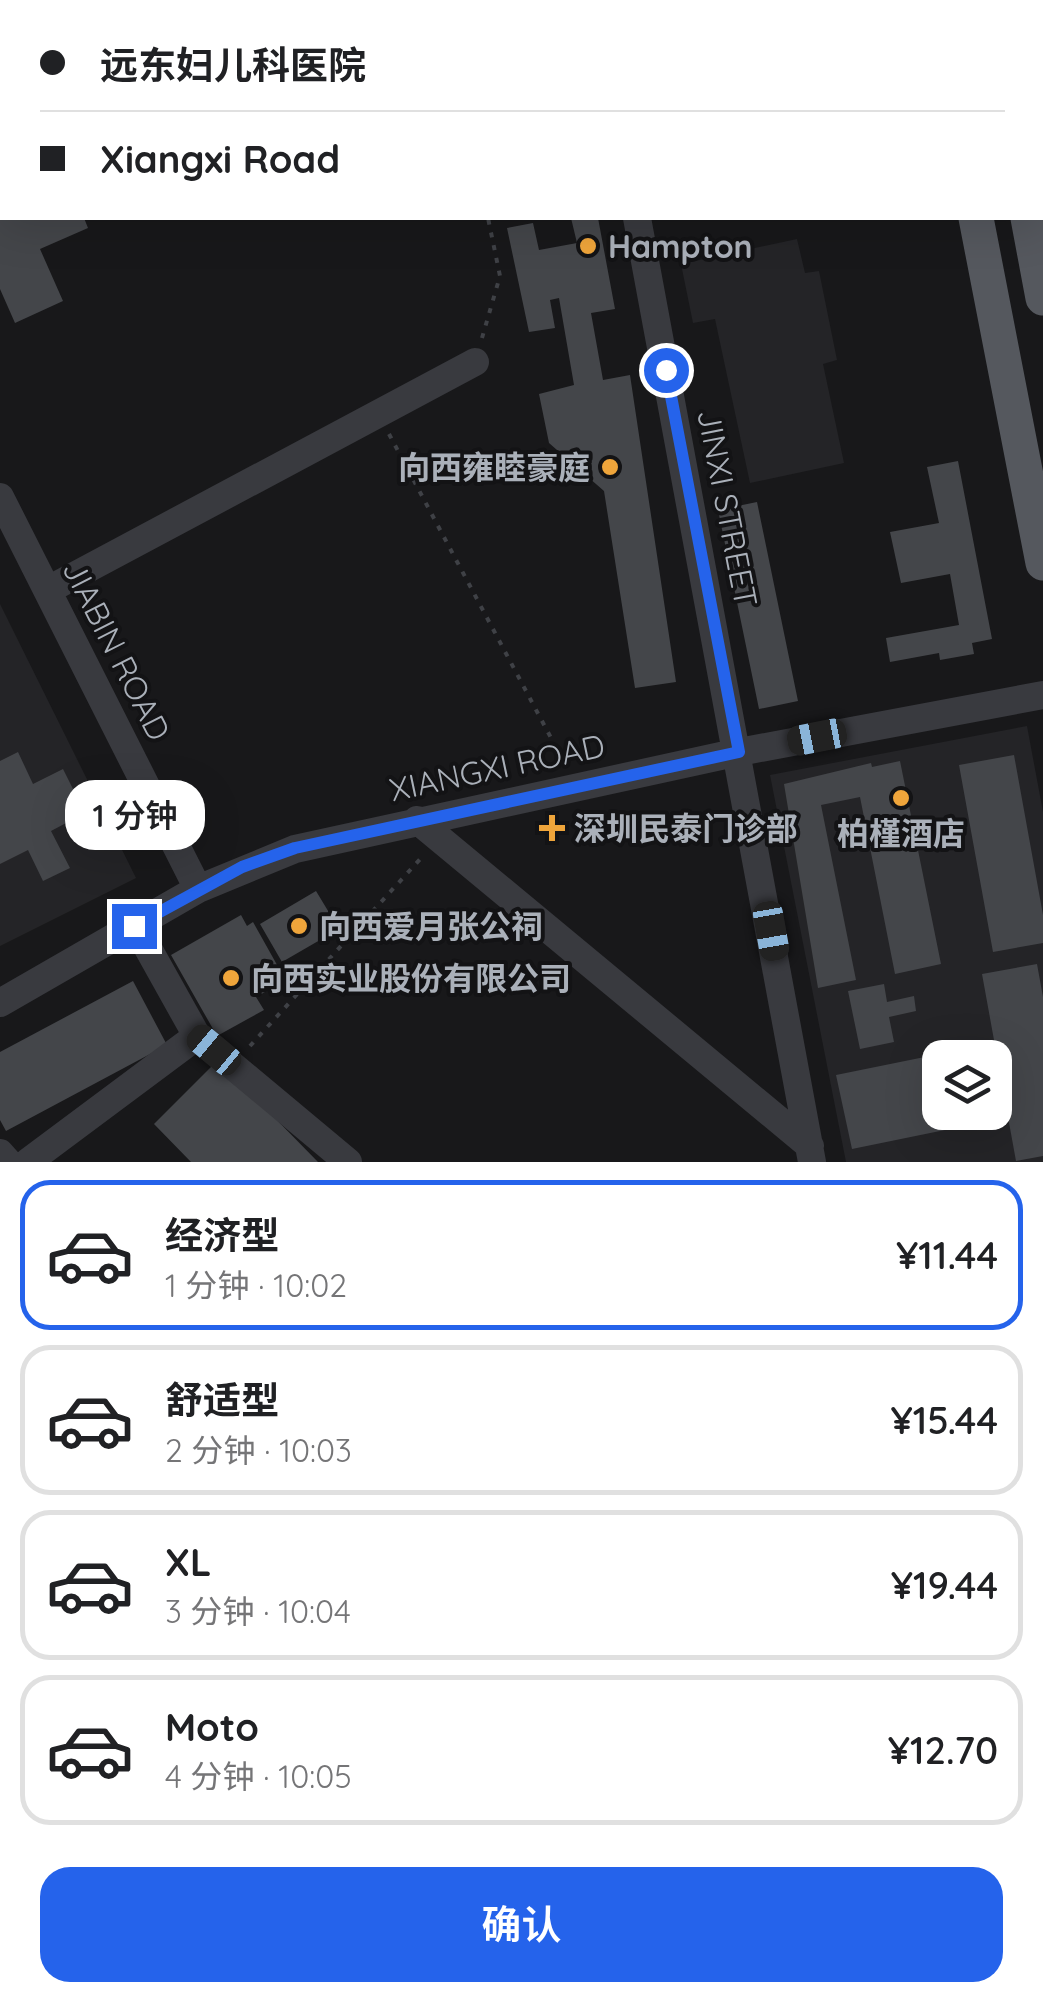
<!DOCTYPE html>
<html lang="zh">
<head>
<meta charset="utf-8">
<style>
  :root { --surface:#fff; --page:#f6f6f6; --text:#202124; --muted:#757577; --line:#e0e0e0; --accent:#2563eb }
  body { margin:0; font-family:Quicksand,"Noto Sans SC",sans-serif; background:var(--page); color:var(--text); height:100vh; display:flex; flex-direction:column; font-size:38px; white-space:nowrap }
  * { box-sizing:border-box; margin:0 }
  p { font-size:32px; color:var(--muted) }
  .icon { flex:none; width:55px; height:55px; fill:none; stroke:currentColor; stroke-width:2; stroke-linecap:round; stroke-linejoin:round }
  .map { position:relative; height:1162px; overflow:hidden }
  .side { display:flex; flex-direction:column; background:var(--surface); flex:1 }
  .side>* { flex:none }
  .banner { position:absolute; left:0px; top:0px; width:1045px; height:220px; box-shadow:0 10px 40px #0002; display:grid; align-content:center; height:220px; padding:0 40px; background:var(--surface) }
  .fabs { position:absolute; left:922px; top:1040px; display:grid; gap:20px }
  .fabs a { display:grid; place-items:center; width:90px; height:90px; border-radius:20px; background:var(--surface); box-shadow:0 10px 40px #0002; font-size:50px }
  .end { position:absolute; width:45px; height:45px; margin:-22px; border:12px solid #2563eb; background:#fff; box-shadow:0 0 0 5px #fff }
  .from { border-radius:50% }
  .bubble { position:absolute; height:70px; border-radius:30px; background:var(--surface); box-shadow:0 10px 40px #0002; font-size:32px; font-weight:600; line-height:70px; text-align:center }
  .car { position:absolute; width:30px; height:60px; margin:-30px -15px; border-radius:12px; box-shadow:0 0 8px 2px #0007; background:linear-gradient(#222 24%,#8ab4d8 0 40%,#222 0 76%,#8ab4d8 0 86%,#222 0) }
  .banner b { display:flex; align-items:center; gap:35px; height:95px; font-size:38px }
  .banner b+b { border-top:2px solid var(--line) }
  .banner i { width:25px; height:25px; background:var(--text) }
  ul { padding:18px 0 0; list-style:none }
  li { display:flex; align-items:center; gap:30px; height:150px; margin:0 20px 15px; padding:0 20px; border:5px solid var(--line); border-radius:30px }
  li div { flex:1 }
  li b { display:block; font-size:38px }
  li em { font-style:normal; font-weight:600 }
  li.active { border-color:var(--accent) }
  li>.icon { width:90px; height:90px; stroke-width:1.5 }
  .primary-button { display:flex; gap:20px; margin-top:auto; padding:20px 40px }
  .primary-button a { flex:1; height:115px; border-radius:30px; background:var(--accent); color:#fff; font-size:40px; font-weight:600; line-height:115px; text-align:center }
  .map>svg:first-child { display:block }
  .built { fill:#242427; fill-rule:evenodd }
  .building { fill:#44464a }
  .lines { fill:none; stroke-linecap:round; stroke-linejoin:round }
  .path { stroke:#3f4146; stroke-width:4; stroke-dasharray:5 8; stroke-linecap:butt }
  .minor { stroke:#393a3f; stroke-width:28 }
  .major { stroke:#55585e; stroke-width:35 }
  .route { stroke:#2563eb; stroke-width:12 }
  .poi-dot { fill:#efa53b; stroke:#131315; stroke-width:4 }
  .labels { text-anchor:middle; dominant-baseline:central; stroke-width:8; stroke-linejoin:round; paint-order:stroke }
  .poi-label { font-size:32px; font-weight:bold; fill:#aab0b9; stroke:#131315; text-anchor:start }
  .street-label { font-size:32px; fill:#aab0b9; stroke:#131315 }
</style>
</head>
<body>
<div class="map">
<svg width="1043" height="1162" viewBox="0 0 1043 1162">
  <rect width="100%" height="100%" fill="#18181a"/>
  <!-- built -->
  <path class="built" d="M797 239 805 273 819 271 837 360 823 364 844 463 750 483 715 319 693 323 681 264Z
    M0 604 136 878 0 946Z
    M1027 726 1043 812V1162H846L770 775ZM940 1058H995V1112H940Z"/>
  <!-- building -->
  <path class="building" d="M0 218H84L88 228 40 249 63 301 15 323 0 289Z
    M571 218H598L615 309 591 313 603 380 630 375 676 682 635 688 604 491 549 443 539 394 574 385 559 298 550 300 555 328 529 332 507 228 533 223 539 250 577 243Z
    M958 461 992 639 972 643 974 654 940 660 939 653 890 662 886 638 959 625 950 574 901 583 890 532 939 523 927 467Z
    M757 502 798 701 759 709 718 510Z
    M18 752 33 784 63 769 85 813 51 831 70 868 43 881 28 850 0 864V761Z
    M1014 755 1043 915V943L993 952 959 765Z
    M900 761 941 964 895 974 860 797 821 805 856 980 818 988 784 784 871 763 872 767Z
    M316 891 339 929 282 962 260 924Z
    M241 915 247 926 253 922 281 972 277 974 281 983 256 997 264 1010 217 1036 171 955Z
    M1037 964 1043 997V1156L1016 1161 982 974Z
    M133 981 167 1045 6 1131 0 1120V1052Z
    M884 984 887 1002 914 996 916 1011 889 1017 894 1042 860 1049 848 991Z
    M969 1048 971 1058H940V1112H982L984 1122 852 1149 836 1075Z
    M218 1060 318 1162H191L154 1124Z"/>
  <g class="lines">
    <!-- path -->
    <path class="path" d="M482 338 500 276 488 218
      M389 434 566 766
      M250 1046 422 857"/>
    <!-- minor -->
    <path class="minor" d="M67 0 68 2
      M312 0 313 2
      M478 0V2
      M596 0V2
      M177 2 184 0
      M637 218 812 1162
      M0 497 198 889
      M48 590 475 362
      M417 820 810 1146
      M135 925 197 1036 348 1162
      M0 1003 198 889 295 849 739 752 1043 695
      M0 1153 8 1162
      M28 1162 197 1036"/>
    <!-- major -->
    <path class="major" d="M933 0 934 2
      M987 0V2
      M1034 0V2
      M3 2 8 0
      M1042 44 1043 47
      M976 218 1043 563
      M1028 218 1043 298"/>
  </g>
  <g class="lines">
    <!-- route -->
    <path class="route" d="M134 926 242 867 295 848 739 752 666 370"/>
  </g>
  <!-- markers -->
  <g class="poi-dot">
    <circle cx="588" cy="246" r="10"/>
    <circle cx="610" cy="467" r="10"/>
    <circle cx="901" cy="798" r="10"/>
    <path d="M547 813h10v10h10v10h-10v10h-10v-10h-10v-10h10z"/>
    <circle cx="299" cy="926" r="10"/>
    <circle cx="231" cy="978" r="10"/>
  </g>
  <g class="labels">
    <!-- poi labels -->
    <g class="poi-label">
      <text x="608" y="246">Hampton</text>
      <text x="590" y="467" text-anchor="end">向西雍睦豪庭</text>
      <text x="574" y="828">深圳民泰门诊部</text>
      <text x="901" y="833" text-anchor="middle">柏槿酒店</text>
      <text x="319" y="926">向西爱月张公祠</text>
      <text x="251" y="978">向西实业股份有限公司</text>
    </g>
    <!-- street labels -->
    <g class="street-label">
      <text transform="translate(728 508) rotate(79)">JINXI STREET</text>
      <text transform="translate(117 650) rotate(63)">JIABIN ROAD</text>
      <text transform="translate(497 767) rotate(-12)">XIANGXI ROAD</text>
    </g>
  </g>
</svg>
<div class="fabs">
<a><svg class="icon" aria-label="layers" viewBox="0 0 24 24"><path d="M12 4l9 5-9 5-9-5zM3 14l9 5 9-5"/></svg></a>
</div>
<i class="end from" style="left:666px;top:370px"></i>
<i class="end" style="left:134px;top:926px"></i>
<div class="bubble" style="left:65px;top:780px;width:140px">1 分钟</div>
<i class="car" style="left:817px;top:737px;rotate:259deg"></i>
<i class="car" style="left:771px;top:931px;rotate:170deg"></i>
<i class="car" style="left:214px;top:1050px;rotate:310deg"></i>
<div class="banner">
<b><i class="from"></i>远东妇儿科医院</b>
<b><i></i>Xiangxi Road</b>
</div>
</div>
<section class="side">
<ul>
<li class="active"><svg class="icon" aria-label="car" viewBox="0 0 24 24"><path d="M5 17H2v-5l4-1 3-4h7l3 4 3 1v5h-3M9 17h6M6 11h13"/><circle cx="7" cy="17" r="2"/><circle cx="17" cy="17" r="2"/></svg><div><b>经济型</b><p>1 分钟 · 10:02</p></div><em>¥11.44</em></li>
<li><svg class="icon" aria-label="car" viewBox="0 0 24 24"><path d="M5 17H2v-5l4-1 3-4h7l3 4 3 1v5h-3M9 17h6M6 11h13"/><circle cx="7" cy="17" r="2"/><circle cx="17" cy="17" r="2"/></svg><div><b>舒适型</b><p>2 分钟 · 10:03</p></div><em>¥15.44</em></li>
<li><svg class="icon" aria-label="car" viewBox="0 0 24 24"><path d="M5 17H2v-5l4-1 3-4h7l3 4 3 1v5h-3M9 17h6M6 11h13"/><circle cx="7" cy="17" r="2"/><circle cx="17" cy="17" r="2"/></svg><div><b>XL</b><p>3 分钟 · 10:04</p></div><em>¥19.44</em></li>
<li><svg class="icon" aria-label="car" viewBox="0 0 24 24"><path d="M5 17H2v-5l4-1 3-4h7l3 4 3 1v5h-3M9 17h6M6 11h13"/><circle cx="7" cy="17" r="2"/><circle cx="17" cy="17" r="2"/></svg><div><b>Moto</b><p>4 分钟 · 10:05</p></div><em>¥12.70</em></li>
</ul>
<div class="primary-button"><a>确认</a></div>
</section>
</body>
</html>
